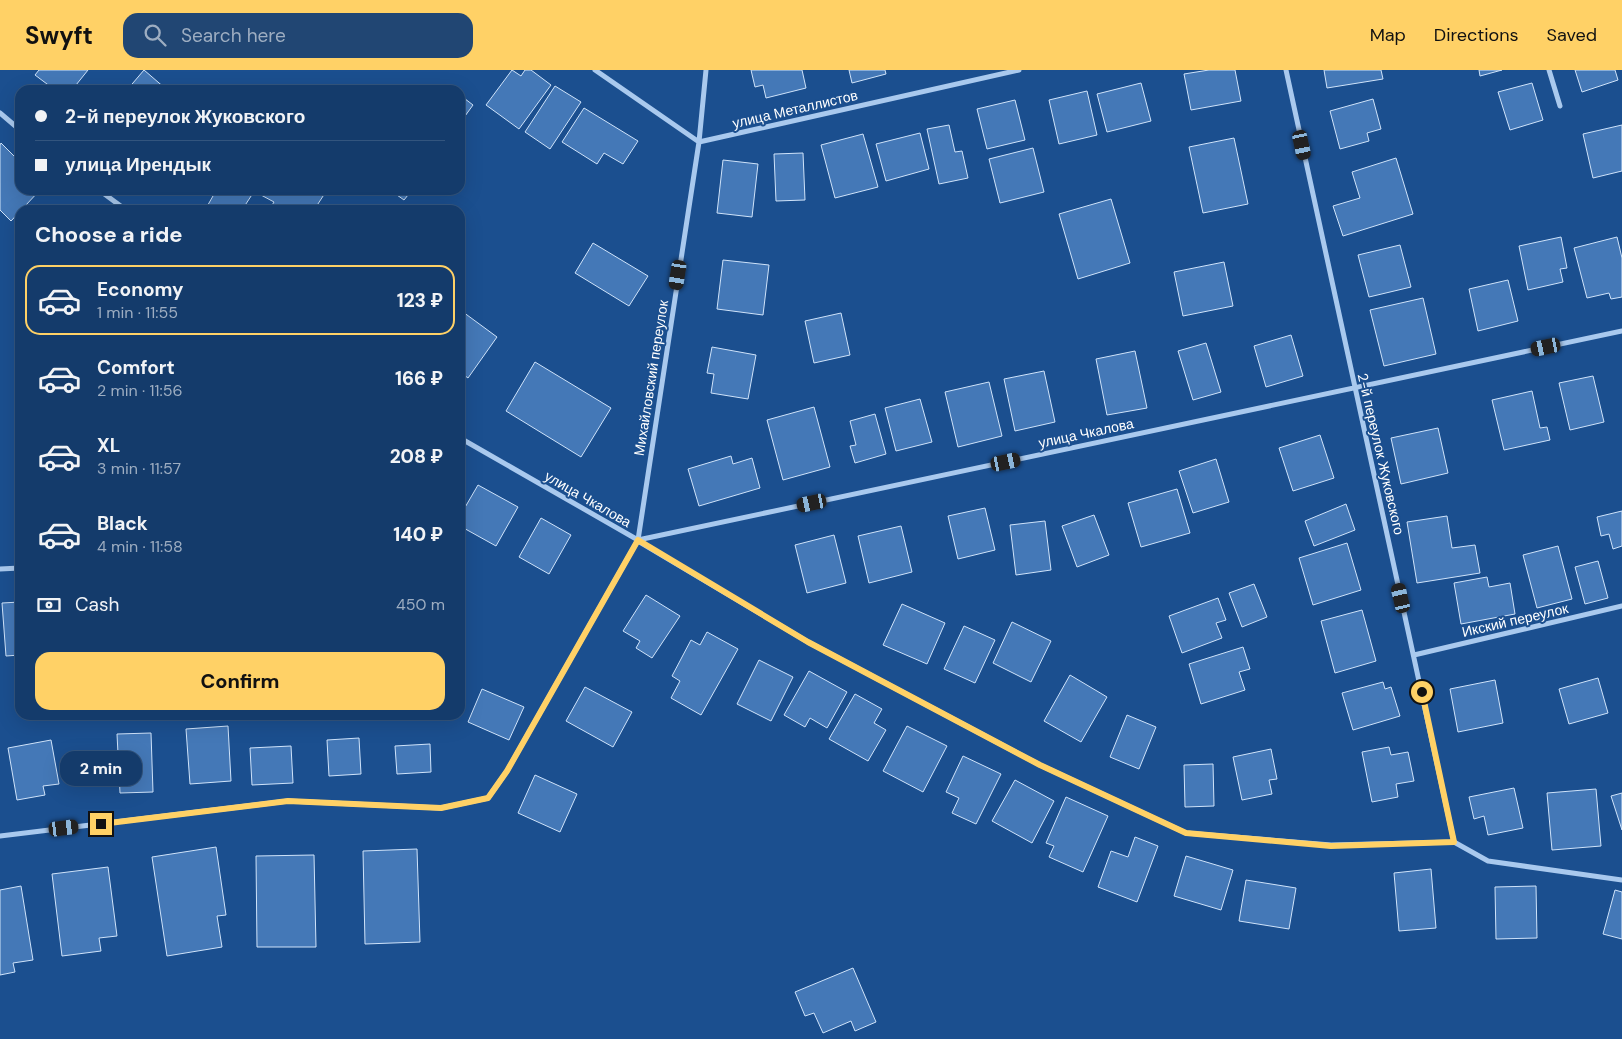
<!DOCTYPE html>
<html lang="en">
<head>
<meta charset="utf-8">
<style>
  :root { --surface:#143b6b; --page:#214673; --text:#f1f3f6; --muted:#9dadc1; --line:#33557e; --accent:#ffd166 }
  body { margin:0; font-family:"DM Sans",sans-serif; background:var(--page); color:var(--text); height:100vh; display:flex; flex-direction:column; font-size:19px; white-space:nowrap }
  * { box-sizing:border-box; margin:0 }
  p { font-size:16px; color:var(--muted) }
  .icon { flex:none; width:28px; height:28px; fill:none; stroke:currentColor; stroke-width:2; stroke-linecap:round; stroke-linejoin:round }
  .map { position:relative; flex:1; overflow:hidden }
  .side { position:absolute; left:15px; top:135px; width:450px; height:515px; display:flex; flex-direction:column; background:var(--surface); border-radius:15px; box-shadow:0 5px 20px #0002,0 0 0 1px var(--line) }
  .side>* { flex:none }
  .banner { position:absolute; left:15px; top:15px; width:450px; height:110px; border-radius:15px; box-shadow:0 5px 20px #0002,0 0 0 1px var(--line); display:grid; align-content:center; height:110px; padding:0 20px; background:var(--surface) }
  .end { position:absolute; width:22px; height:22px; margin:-11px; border:6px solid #ffd166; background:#111; box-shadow:0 0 0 2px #111 }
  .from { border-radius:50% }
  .bubble { position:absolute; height:35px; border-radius:15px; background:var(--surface); box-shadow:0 5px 20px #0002,0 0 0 1px var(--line); font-size:16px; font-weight:800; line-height:35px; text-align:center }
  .car { position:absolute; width:15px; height:30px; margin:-15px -8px; border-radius:6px; box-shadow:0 0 4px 1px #0007; background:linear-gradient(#222 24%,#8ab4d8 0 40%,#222 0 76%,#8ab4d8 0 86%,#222 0) }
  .banner b { display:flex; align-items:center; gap:18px; height:48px; font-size:19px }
  .banner b+b { border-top:1px solid var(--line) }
  .banner i { width:12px; height:12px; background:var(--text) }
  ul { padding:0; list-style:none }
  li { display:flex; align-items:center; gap:15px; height:70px; margin:0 10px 8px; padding:0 10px; border:2px solid transparent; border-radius:15px }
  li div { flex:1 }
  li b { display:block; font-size:19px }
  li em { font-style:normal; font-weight:800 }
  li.on { border-color:var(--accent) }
  li>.icon { width:45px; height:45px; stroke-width:1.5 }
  h2 { padding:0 20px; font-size:22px; line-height:60px }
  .pay { display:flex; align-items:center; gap:12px; height:55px; padding:0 20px; font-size:19px }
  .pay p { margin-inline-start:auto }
  .primary-button { display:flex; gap:10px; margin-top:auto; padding:10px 20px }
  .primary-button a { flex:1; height:58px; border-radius:15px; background:var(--accent); color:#111; font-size:20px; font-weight:800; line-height:58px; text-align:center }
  header { display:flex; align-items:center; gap:30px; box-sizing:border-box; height:70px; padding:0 25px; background:var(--accent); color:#111 }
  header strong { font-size:24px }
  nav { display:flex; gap:28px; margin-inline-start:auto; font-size:18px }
  .search { width:350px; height:45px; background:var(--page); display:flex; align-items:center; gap:12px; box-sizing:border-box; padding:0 18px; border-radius:15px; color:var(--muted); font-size:19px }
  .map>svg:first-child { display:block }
  .building { fill:#4478b7; stroke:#cfe3fa }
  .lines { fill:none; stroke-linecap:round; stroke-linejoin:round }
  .street { stroke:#a9c9ee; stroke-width:5 }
  .route { stroke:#ffd166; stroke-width:6 }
  .labels { text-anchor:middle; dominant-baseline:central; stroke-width:4; stroke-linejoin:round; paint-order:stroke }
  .street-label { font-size:14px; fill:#fff; stroke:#1b4f8f }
</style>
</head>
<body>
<header>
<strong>Swyft</strong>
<div class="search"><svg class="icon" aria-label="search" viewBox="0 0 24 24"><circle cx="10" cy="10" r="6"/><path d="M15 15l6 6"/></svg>Search here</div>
<nav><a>Map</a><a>Directions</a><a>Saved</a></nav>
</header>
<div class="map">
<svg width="1622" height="969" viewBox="0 0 1622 969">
  <rect width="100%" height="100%" fill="#1b4f8f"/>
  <!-- building -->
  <path class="building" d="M39 0H88L72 20H55L35 5Z
    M144 0 166 19 165 20H127Z
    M512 0 521 6 525 0H531L551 15 519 59 486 35Z
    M751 0H802L806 18 766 28 763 15 755 17Z
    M849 0H885L886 4 852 13Z
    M1209 0H1235L1241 31 1191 40 1184 4Z
    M1324 0H1381L1383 9 1327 18Z
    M1479 0H1502L1480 6Z
    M1575 0H1615L1618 10 1582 22Z
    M1141 13 1151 51 1107 62 1097 24Z
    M1532 13 1543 50 1510 60 1498 22Z
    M555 16 581 32 550 79 525 62Z
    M1087 21 1097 65 1059 74 1049 30Z
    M460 25 473 35 460 53Z
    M1373 29 1381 59 1367 63 1369 71 1340 79 1330 41Z
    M1015 30 1025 70 987 79 977 39Z
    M584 38 638 71 623 94 604 83 597 94 562 72Z
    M949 55 955 82 962 81 968 108 939 114 927 59Z
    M1622 55V101L1593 108 1583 64Z
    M920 63 929 99 886 111 876 74Z
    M863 64 878 117 835 128 821 75Z
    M1234 68 1248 134 1203 143 1189 77Z
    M1 73 20 92V120H40L11 151 0 140V75Z
    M1033 78 1044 122 1000 133 989 89Z
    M803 83 805 130 776 131 774 84Z
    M1396 88 1413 144 1343 166 1333 136 1360 128 1352 102Z
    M723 90 758 94 752 147 717 143Z
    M204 120H255L242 140H205L213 126Z
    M264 120H327L314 140H269L274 132 261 125Z
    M390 120H412L404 130Z
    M1111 129 1130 193 1078 209 1059 144Z
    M1561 167 1567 198 1560 199 1563 212 1528 220 1519 176Z
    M1617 167 1622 188V227L1611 229 1609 223 1587 228 1574 178Z
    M593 173 648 206 629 236 575 203Z
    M1400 175 1411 217 1369 227 1358 185Z
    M723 190 769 195 763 245 717 239Z
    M1224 192 1233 236 1183 246 1174 202Z
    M1508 210 1518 251 1478 261 1469 219Z
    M1423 228 1436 284 1384 296 1370 240Z
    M463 242 497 267 468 308 460 302V246Z
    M841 243 850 285 814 293 805 251Z
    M1291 265 1303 306 1266 317 1254 276Z
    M1206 273 1221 322 1193 330 1178 281Z
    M712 277 756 285 748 329 711 323 714 304 707 303Z
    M1135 281 1147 338 1107 345 1096 289Z
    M535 292 611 338 581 387 506 341Z
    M1044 301 1055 352 1015 361 1004 309Z
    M1593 306 1604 352 1570 360 1559 313Z
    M989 312 1002 366 958 377 945 322Z
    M1532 321 1540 358 1547 357 1550 370 1504 380 1492 330Z
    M920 329 932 372 896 381 885 338Z
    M814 337 830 397 783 410 767 350Z
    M875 344 886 384 855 393 850 376 856 375 850 351Z
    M1438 358 1448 403 1401 414 1391 368Z
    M1320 365 1334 408 1293 421 1279 378Z
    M731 386 733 394 752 388 760 418 699 436 688 399Z
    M1216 389 1229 432 1193 443 1179 401Z
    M478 415 518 437 496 476 460 456V446Z
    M1177 419 1190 463 1141 477 1128 433Z
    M1346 434 1355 460 1314 476 1305 451Z
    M985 438 995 480 958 489 948 446Z
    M1622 441V476L1613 479 1609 464 1601 466 1597 447Z
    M1094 445 1109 485 1077 497 1062 456Z
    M1447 446 1452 478 1475 475 1480 503 1417 513 1407 452Z
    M541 448 571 465 549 504 519 487Z
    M1045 451 1051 500 1016 505 1010 455Z
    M901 456 912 502 869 513 858 466Z
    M834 465 846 513 807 523 795 475Z
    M1347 473 1361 520 1313 535 1299 488Z
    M1558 476 1572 529 1537 538 1523 485Z
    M1598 491 1608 528 1585 534 1575 497Z
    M1487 507 1489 517 1510 513 1515 544 1461 554 1454 513Z
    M1254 514 1267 547 1242 557 1229 523Z
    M646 525 680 546 652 588 636 578 640 571 623 561Z
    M1218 528 1226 550 1216 553 1222 568 1182 583 1169 546Z
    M20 532V585L6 586 2 533Z
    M902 534 945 553 927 594 883 575Z
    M1362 540 1376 591 1335 603 1321 551Z
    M1012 552 1051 571 1031 612 993 593Z
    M964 556 995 570 975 613 944 599Z
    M707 562 738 579 701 645 671 628 680 611 672 606 691 570 700 575Z
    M1243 577 1250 599 1239 602 1245 620 1201 634 1189 594Z
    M759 590 793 607 771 651 737 634Z
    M809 601 847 622 827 658 810 648 805 657 784 645Z
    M1070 605 1107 627 1081 672 1044 651Z
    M1598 608 1608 643 1569 654 1559 619Z
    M1495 610 1503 653 1458 662 1450 619Z
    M1383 612 1385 619 1391 617 1400 646 1353 660 1342 623Z
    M585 617 632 642 613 677 566 651Z
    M482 619 524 637 509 670 468 652Z
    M855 624 882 639 874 653 886 660 868 691 829 669Z
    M1127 645 1156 657 1139 699 1110 687Z
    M228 656 231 711 190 714 186 659Z
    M907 656 947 676 923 722 883 701Z
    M151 663 153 722 120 723 117 664Z
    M359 668 361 704 329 706 327 670Z
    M51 670 59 714 43 716 45 725 17 730 8 678Z
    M430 674 431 702 397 704 395 676Z
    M291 676 293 713 252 715 250 678Z
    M1389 677 1391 685 1408 682 1414 711 1396 714 1398 727 1372 732 1362 682Z
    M1271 679 1277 709 1269 710 1272 724 1242 730 1233 687Z
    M963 686 1001 704 976 754 952 743 959 728 946 722Z
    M1213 694 1214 736 1185 737 1184 695Z
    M535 705 577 724 560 762 518 743Z
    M1015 710 1054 731 1032 773 992 751Z
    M1514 718 1523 758 1488 765 1484 746 1474 749 1469 727Z
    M1596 719 1601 776 1552 780 1547 723Z
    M1622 723V760L1611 726Z
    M1066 727 1108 746 1083 802 1049 787 1054 776 1046 773Z
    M1135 767 1158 776 1137 832 1098 817 1111 781 1128 787Z
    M216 777 226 845 217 846 222 877 167 886 152 787Z
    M417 779 420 872 365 874 363 781Z
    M314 785 316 877H257L256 786Z
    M1186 786 1233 800 1221 840 1174 826Z
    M108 797 117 866 99 868 101 881 62 886 52 804Z
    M1431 799 1436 858 1399 861 1394 803Z
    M1246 810 1296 818 1289 859 1239 851Z
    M21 816 33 890 13 893 15 902 0 905V820Z
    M1536 816 1537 868 1496 869 1495 817Z
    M1615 820 1622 822V869L1603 864Z
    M853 898 876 952 855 961 851 951 823 963 814 943 805 946 795 922Z"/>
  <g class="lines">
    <!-- street -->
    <path class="street" d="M595 0 699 72 1019 0
      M1286 0 1454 772
      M1549 0 1560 36
      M0 43 20 60
      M99 120 126 140
      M460 368 638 470 1622 261
      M638 471 808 572 1040 695 1186 763 1331 775 1454 772 1488 791 1622 810
      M0 499 20 498
      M1414 585 1622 536
      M0 766 288 731 441 738 488 728 507 701 638 470 699 72 706 0"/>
  </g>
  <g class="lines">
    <!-- route -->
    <path class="route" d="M101 754 288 731 441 738 488 728 507 701 638 470 808 572 1040 695 1186 763 1331 776 1454 772 1422 622"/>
  </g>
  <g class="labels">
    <!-- street labels -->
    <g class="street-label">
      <text transform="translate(795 39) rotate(-13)">улица Металлистов</text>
      <text transform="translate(651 308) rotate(-81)">Михайловский переулок</text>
      <text transform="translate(1086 363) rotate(-12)">улица Чкалова</text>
      <text transform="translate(1381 384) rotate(77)">2-й переулок Жуковского</text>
      <text transform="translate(588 429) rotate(30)">улица Чкалова</text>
      <text transform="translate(1515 550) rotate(-13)">Икский переулок</text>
    </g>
  </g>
</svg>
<i class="end from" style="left:1422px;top:622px"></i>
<i class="end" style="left:101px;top:754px"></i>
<div class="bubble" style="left:60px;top:681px;width:82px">2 min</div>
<i class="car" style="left:1302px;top:75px;rotate:168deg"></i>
<i class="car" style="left:678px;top:205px;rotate:189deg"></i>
<i class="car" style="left:1546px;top:277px;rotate:258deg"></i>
<i class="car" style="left:1006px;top:392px;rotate:78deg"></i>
<i class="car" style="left:812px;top:433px;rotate:258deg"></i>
<i class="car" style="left:1401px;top:528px;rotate:347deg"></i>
<i class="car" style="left:64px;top:758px;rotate:83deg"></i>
<div class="banner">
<b><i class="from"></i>2-й переулок Жуковского</b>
<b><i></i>улица Ирендык</b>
</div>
<section class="side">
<h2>Choose a ride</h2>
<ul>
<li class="on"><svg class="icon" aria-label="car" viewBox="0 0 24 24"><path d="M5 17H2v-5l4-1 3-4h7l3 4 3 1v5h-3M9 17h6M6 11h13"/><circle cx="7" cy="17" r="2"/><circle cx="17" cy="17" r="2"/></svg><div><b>Economy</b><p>1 min · 11:55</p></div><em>123 ₽</em></li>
<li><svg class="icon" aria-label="car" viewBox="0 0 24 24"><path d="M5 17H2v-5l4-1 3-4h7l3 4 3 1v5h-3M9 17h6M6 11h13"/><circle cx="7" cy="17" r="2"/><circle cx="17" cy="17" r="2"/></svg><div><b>Comfort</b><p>2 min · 11:56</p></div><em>166 ₽</em></li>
<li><svg class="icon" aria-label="car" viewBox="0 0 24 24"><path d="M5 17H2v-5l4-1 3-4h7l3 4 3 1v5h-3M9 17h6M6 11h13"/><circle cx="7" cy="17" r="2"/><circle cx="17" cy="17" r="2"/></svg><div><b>XL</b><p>3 min · 11:57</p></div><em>208 ₽</em></li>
<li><svg class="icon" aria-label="car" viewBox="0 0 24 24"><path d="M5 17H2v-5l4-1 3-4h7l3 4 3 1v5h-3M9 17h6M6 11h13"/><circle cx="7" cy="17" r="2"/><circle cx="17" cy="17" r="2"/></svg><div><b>Black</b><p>4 min · 11:58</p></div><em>140 ₽</em></li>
</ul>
<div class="pay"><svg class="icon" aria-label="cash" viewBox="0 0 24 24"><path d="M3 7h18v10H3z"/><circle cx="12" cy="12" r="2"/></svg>Cash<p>450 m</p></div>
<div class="primary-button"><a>Confirm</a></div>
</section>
</div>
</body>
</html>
